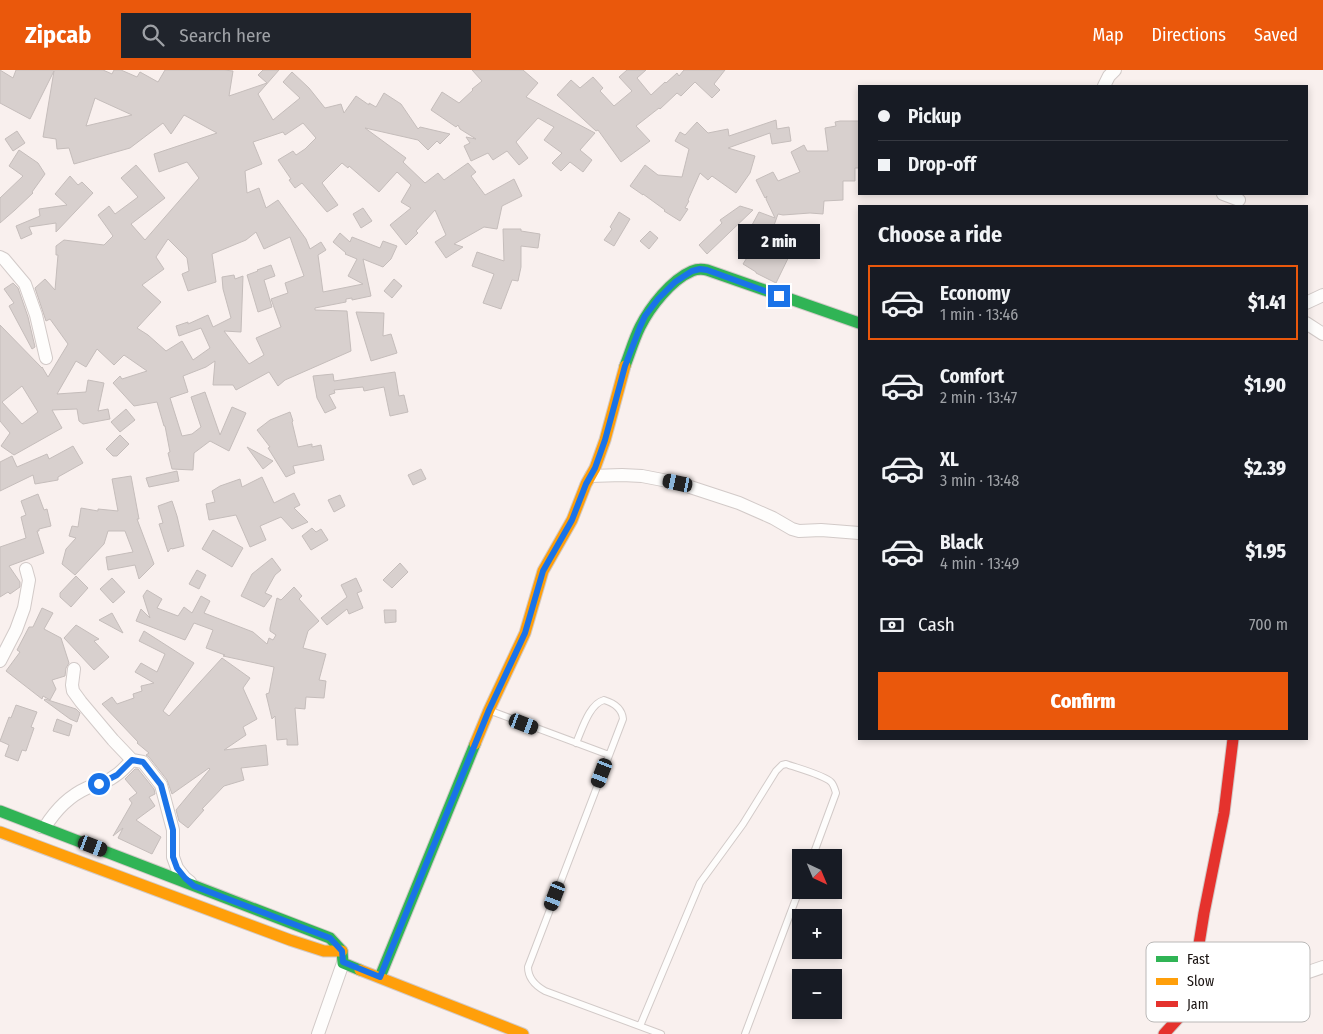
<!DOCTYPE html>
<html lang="en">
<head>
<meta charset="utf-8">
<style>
  :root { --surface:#171b24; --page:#20242c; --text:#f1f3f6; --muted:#9ea1a6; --line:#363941; --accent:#ea580c }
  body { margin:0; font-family:"Fira Sans Condensed",sans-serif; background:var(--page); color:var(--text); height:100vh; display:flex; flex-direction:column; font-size:19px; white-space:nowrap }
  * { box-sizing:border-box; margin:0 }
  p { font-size:16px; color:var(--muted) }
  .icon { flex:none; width:28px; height:28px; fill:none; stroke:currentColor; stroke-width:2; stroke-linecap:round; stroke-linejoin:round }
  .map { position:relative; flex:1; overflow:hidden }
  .panel { position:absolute; left:858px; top:135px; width:450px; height:535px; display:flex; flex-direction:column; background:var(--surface); border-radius:0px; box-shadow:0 2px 8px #0003 }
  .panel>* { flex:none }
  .guide { position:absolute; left:858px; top:15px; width:450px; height:110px; border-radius:0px; box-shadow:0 2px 8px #0003; display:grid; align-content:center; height:110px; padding:0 20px; background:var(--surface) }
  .needle { width:32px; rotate:136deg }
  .tools { position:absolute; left:792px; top:779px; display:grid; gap:10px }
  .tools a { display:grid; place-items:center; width:50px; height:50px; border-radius:0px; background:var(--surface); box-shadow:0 2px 8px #0003; font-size:25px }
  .end { position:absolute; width:22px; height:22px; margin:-11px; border:6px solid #1a73e8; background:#fff; box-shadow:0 0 0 2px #fff }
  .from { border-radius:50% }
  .bubble { position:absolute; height:35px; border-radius:0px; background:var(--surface); box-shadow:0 2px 8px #0003; font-size:16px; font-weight:800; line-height:35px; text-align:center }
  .car { position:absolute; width:15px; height:30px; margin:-15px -8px; border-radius:6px; box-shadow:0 0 4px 1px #0007; background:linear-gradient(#222 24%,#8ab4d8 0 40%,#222 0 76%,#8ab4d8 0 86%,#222 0) }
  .guide b { display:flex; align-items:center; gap:18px; height:48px; font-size:19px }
  .guide b+b { border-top:1px solid var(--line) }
  .guide i { width:12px; height:12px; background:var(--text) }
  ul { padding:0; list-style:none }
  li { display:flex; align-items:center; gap:15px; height:75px; margin:0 10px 8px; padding:0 10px; border:2px solid transparent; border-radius:0px }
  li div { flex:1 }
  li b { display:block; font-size:19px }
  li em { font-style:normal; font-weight:800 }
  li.current { border-color:var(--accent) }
  li>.icon { width:45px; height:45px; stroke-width:1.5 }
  h2 { padding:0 20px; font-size:22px; line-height:60px }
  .pay { display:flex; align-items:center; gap:12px; height:55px; padding:0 20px; font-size:19px }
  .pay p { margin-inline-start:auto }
  .cta { display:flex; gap:10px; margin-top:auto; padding:10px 20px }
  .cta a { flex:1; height:58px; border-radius:0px; background:var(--accent); color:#fff; font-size:20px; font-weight:800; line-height:58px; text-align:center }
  header { display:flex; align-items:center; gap:30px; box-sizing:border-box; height:70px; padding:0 25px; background:var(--accent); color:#fff }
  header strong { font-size:24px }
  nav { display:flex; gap:28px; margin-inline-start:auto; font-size:18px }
  .search { width:350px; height:45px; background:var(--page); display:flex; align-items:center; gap:12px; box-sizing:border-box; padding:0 18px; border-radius:0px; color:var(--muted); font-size:19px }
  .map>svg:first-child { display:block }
  .building { fill:#d8d0ce; stroke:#c5bdbb; fill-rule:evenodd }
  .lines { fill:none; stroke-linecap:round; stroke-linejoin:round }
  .lane-casing { stroke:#d2cac8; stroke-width:8 }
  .street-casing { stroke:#d2cac8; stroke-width:14 }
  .fast-casing { stroke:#d2cac8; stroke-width:13 }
  .slow-casing { stroke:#d2cac8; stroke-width:13 }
  .jam-casing { stroke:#d2cac8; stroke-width:13 }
  .lane { stroke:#fefdfc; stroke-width:6 }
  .street { stroke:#fefdfc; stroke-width:12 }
  .fast { stroke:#30b455; stroke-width:11 }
  .slow { stroke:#ff9f0a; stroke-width:11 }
  .jam { stroke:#e5322d; stroke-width:11 }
  .route { stroke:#1a73e8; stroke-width:6 }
  .key { fill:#fff; stroke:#bab8b7; stroke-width:1 }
  .key-label { font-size:14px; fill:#191210 }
</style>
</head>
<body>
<header>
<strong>Zipcab</strong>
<div class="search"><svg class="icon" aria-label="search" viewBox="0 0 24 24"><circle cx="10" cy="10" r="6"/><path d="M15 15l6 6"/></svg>Search here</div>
<nav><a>Map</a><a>Directions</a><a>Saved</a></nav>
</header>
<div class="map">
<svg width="1323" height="964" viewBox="0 0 1323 964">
  <rect width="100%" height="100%" fill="#f9f0ee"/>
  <!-- building -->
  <path class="building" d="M0 0 13 8 16 0H103L112 4 114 0H121L137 7 140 2 158 12 165 0H224L233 1 229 26 267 13 258 5 263 0H279L258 24 273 50 300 28 283 12 292 2 309 18 325 38 341 34 344 43 356 26 369 35V33L376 37 384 23 401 34 418 59 420 57 450 64 440 74 437 71 428 80 418 70 365 58 406 88 403 92 425 113 438 103 444 110 468 93 476 102 471 106 485 125 514 109 522 126 502 136 497 159 484 157 454 174 463 177 446 188 435 172 446 165 435 140 416 161 418 163 406 175 390 155 411 138 401 132 411 115 397 102 379 122 349 96 348 98 342 93 322 113 338 135 327 142 302 113 295 118 289 110 291 109 278 90 293 81 296 85 305 79 316 68 303 53 285 65 283 62 253 72 262 94 245 101 247 123 259 118 266 138 278 130 306 169 310 179 321 172 326 180 318 185 323 222 363 214 348 206 357 189 345 184 346 183 333 172 340 163 350 172 352 167 380 178 383 171 397 176 391 189 383 197 363 189 371 226 352 230V228L346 229V232L315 238V240L347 241 351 281 285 310 278 316 269 302 236 320 233 315H213L215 291 206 297 183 306 188 322 170 328 182 366 192 364 201 357 191 327 205 322 220 365 232 337 246 343 229 381 210 371 194 383 193 400 172 399 168 383 170 382 165 356H164L157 332 134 336 113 313 120 306 122 309 147 301 124 285 114 295 97 279 86 297 76 291 57 324 86 322 88 310 104 313 98 341 108 339 110 349 83 354 79 351 77 339 52 340 62 358 14 385 1 376 10 363 0 351V255L42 298V297L48 307 68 274 50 249 46 251 35 218 45 209 55 220 58 185H56V176L64 170 104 175 113 166 98 145 109 136 115 144 138 127 121 108 136 95 165 128 131 154 145 170 199 108 187 92 159 102 154 84 217 63 184 45 171 64 163 53 130 78 74 94 69 78 57 79 56 69 43 67 54 1 30 49 0 33ZM95 28 99 30 132 45 86 56ZM256 162 264 179 290 167 304 206 285 213 288 223 271 229 281 257 256 268 264 285 249 294 224 261 241 262 243 206 235 209 234 205 222 207 223 219 231 248 213 257 208 245 188 254V252L176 256 179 266 201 258 210 278 193 290 182 271 166 281 148 265 137 258 161 232 142 215 164 199 156 187 168 169 187 188 189 201 182 204 188 221 216 212 212 184 246 170ZM22 316 38 342 22 354 2 332Z
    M472 0H523L538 13 526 27 595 63 580 80 592 90 583 102 570 92 561 101 552 93 562 83 544 70 554 57 538 48 516 72 528 88 519 95 507 81 493 90 488 83 471 91 464 76 470 73 466 67 476 69 460 59 458 55 456 57 431 40 442 22 459 33 473 20 472 19 482 11Z
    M627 0H646L637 8 651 25 665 12 666 13 677 3 679 6 684 0H725L714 14 720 20 712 28 695 12 681 26 677 23 660 39 659 38 636 56 650 71 621 92 598 60 596 61 557 25 571 10 580 18 593 7 603 18 600 21 614 36 632 21 619 7Z
    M776 50 777 59 789 57 791 71 772 74 770 63 728 78 755 86 750 103 736 123 712 106 708 110 700 103 688 130 689 131 685 138 688 139 680 151 664 141 665 140 643 124V125L630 116 645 95 658 105 682 107 689 79 675 71 680 62 685 65 697 52 708 63 728 59 729 66Z
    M840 51H859V98H855V111H843V130L824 131 823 144 810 143 783 145 778 144 772 161 796 172 776 213 756 203V202L743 194 748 186 738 181 759 142 775 148 766 129 767 126 765 128 756 110 773 102 778 111 800 102 791 82 804 75 807 81H828L825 58 836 56 835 52Z
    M17 61 25 73 13 81 5 69Z
    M19 80 38 93 45 104 32 122 33 123 15 140 0 153V128L23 106 9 96Z
    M70 106 78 115 82 112 93 123 56 162V153L29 157 32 164 21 169 16 156 40 146 39 139 67 135 55 124Z
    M740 136 753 140 707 184 699 175 722 153 720 150Z
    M363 138 372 151 361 158 353 144Z
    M619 142 630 149 614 176 604 170 612 159 610 157Z
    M503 159H521V161L540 164 538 178 521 176V197L518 211 512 210 501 239 483 233 494 204 472 196 477 182 504 191Z
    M650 161 658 168 649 179 640 171Z
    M271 195 275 206 264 210 272 237 258 242 247 205 258 201 257 200Z
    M394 209 402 216 392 228 384 221Z
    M13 213 18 218 28 247 35 277 32 279 9 236 14 233 4 219Z
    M356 242 384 243 383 266 391 264 397 283 371 291Z
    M395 302 399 326 404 325 408 342 390 346 384 317 364 321 363 317 334 320 335 323 329 325 336 338 325 343 317 328 313 306 333 304 334 311Z
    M126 339 135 350 120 362 111 352Z
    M290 342 293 351 292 352 298 377 312 374V377L321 375 324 390 293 396 295 403 286 407 268 378 270 377 257 360 270 350Z
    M120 365 129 374 117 386H113L106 379Z
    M73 376 83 393 58 407V410L35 414 33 405 0 421V392L12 386 17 397 47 384 49 389Z
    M247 377 273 391 263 399Z
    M421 399 426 409 413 415 408 405Z
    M177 401 179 411 149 417 146 408Z
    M131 406 139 449H137L154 494 139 509 135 495 108 500 106 487 133 482 125 461H108L104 474 75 505 62 494 66 479 76 468 69 466 72 456 78 457 81 438 98 441V439L118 441 112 409Z
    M262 407 274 433 294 423 300 435 294 438 308 452 292 459 281 447 260 456 266 470 250 477 236 445 209 450 206 434 215 432 212 421 220 416 240 409 242 417Z
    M38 424 44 440 47 439 51 456 39 459V461H37L44 483 9 496 20 512V517L10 524 8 522 0 527V477L26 468 21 447 26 445 21 431Z
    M340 425 345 436 334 442 328 430Z
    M172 431 177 446 184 476 172 479 171 478 168 482 159 454 163 453 158 436Z
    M312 458 316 462 321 459 328 470 311 480 302 466Z
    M213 460 243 478 232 497 202 479Z
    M272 488 281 500 275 505 265 523 272 526 264 537 241 526 252 504Z
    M400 493 408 502 392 518 383 510Z
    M197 500 206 505 199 519 189 514Z
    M76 506 88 518 71 537 60 527V523Z
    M112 508 125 522 113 533 100 519Z
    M356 508 362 521 357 523 363 538 349 544 347 539 327 555 321 548 347 527 341 515Z
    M294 517 302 526 299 529 319 551 308 561 303 578 326 584 319 610 326 611 324 628 306 627 305 639 295 638 298 675H287V669L277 670 275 646 272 649 266 624 269 623 274 597 223 586 225 585 206 578 213 560 194 553 185 570 136 551 141 539 150 548 143 526 147 520 162 529 157 538 178 546 184 537 192 543 201 526 210 531 204 543 253 562 267 574 269 568 273 570 276 565 270 561V558L277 528 281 530Z
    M42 538 53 543 44 559 61 568 69 593 66 598 65 606 52 610 56 619 50 630 43 626 42 629 6 601 20 582 17 580 29 557H33Z
    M384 540H396V552L385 553Z
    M112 543 123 563 99 550Z
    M76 555 99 569 94 571 109 587 94 600 64 568Z
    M144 561 194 593 163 641 169 646 222 588 250 608 243 618 257 649 243 657 246 665 224 680 266 675 268 695 241 698 244 710 224 716 202 739 204 740 188 758 179 751 176 740 210 699 209 698 172 724 167 710 149 687 146 685 149 683 137 673 138 672 102 634 112 627 117 634 134 628 133 624 142 621 141 616 154 613 135 602 141 593 157 602 165 584 139 571Z
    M45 629 76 639 80 643 77 652 70 649 44 630Z
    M16 635 37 642 31 657 34 658 26 681 22 680 18 691 5 686 9 675 0 671 9 647 11 648Z
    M57 649 72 655 69 666 53 661Z
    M135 699H138L154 719 155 724 149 727 155 736 136 750 161 767 152 784 118 768 123 758 113 766 132 733 129 729 137 723 125 709Z"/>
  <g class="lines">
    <defs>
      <path id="lane" d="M491 641 609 685
        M576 673C582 660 589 634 604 630 614 633 622 638 623 649L528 897C528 908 536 916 545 921L661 964
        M640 956 700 813 743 754 776 701 782 695 786 694C797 698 824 705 831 712 834 715 835 720 836 723L812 788
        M745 964 801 815"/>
      <path id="street" d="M1104 16 1109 6 1115 0
        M1223 124 1239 130
        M0 187 4 189 25 214 36 245 46 288
        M1306 233 1323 225
        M1306 253 1323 264
        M591 406 622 405 642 406 678 413 739 433 773 448 792 459 799 461 821 460 859 463
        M0 591 16 560 24 538 29 510 26 499
        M74 599 72 615 73 621 81 632 113 670 132 690 143 692 161 715 173 760V787L177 798 185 808 190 812
        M41 757H45C55 741 69 726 87 718 92 715 97 715 102 713 115 708 123 700 132 690
        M1197 897 1253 912 1288 909 1323 897
        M318 964 343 893"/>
      <path id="fast" d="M625 296C630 283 634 269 640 257 650 237 671 210 692 201 697 199 702 199 707 200L859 253
        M0 741 330 868 342 881 343 893 360 900
        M380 907 475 674"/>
      <path id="slow" d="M475 674 489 640 525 563 543 501 572 450 586 414 595 398 605 370 625 296
        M0 762 290 870 324 881H342
        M360 900 523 964"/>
      <path id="jam" d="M1164 964 1184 942 1193 924 1198 880 1204 843 1224 743 1233 669"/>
    </defs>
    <!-- lane casing -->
    <use href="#lane" class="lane-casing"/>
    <!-- street casing -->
    <use href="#street" class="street-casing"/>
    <!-- fast casing -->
    <use href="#fast" class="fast-casing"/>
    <!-- slow casing -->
    <use href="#slow" class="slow-casing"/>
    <!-- jam casing -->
    <use href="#jam" class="jam-casing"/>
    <!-- lane -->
    <use href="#lane" class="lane"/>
    <!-- street -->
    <use href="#street" class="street"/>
    <!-- fast -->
    <use href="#fast" class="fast"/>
    <!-- slow -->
    <use href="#slow" class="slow"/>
    <!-- jam -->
    <use href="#jam" class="jam"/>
  </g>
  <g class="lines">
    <!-- route -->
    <path class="route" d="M99 714 117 705 132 690 143 692 161 715 173 760V787L177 798 185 808 194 816 330 868 342 881 343 892 380 907 489 640 525 563 543 501 572 450 586 414 595 398 605 370 625 296 640 257 645 246 658 229 675 212 692 201 700 199 707 200 779 226"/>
  </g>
  <!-- legend -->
  <rect x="1146" y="872" width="164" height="80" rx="8" class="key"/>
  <rect x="1156" y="886" width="22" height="6" fill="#30b455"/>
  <rect x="1156" y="908" width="22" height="7" fill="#ff9f0a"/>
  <rect x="1156" y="931" width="22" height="6" fill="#e5322d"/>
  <g class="key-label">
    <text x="1187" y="894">Fast</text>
    <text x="1187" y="916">Slow</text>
    <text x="1187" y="939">Jam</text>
  </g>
</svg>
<div class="tools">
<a><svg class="needle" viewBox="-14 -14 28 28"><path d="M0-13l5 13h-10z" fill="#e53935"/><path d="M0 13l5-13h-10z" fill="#9ea1a6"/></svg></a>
<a>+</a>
<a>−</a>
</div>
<i class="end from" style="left:99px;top:714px"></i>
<i class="end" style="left:779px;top:226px"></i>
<div class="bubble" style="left:738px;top:154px;width:82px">2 min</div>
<i class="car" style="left:678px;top:413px;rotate:282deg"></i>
<i class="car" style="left:524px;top:654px;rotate:111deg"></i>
<i class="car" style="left:602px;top:703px;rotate:201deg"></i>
<i class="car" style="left:93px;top:776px;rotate:111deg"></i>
<i class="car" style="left:555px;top:826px;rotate:201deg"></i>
<div class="guide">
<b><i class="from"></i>Pickup</b>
<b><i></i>Drop-off</b>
</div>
<section class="panel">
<h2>Choose a ride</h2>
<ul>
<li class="current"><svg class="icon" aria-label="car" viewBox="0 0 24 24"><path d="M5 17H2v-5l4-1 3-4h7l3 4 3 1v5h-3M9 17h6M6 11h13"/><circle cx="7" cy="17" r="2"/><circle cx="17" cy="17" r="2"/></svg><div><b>Economy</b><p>1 min · 13:46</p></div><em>$1.41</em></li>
<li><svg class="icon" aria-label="car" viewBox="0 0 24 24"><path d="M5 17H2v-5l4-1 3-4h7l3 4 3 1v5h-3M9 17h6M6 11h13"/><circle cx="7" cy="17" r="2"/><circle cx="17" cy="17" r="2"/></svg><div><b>Comfort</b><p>2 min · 13:47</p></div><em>$1.90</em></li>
<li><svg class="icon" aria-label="car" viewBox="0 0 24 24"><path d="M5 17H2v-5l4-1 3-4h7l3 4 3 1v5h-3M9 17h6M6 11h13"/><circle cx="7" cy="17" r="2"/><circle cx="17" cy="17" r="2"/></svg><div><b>XL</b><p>3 min · 13:48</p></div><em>$2.39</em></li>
<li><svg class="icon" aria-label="car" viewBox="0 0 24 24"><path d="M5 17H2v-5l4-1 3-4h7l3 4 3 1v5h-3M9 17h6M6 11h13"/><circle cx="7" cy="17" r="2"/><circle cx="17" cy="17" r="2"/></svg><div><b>Black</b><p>4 min · 13:49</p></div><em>$1.95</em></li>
</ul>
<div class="pay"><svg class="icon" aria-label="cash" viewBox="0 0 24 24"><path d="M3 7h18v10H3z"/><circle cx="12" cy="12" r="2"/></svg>Cash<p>700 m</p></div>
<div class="cta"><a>Confirm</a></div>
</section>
</div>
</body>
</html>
